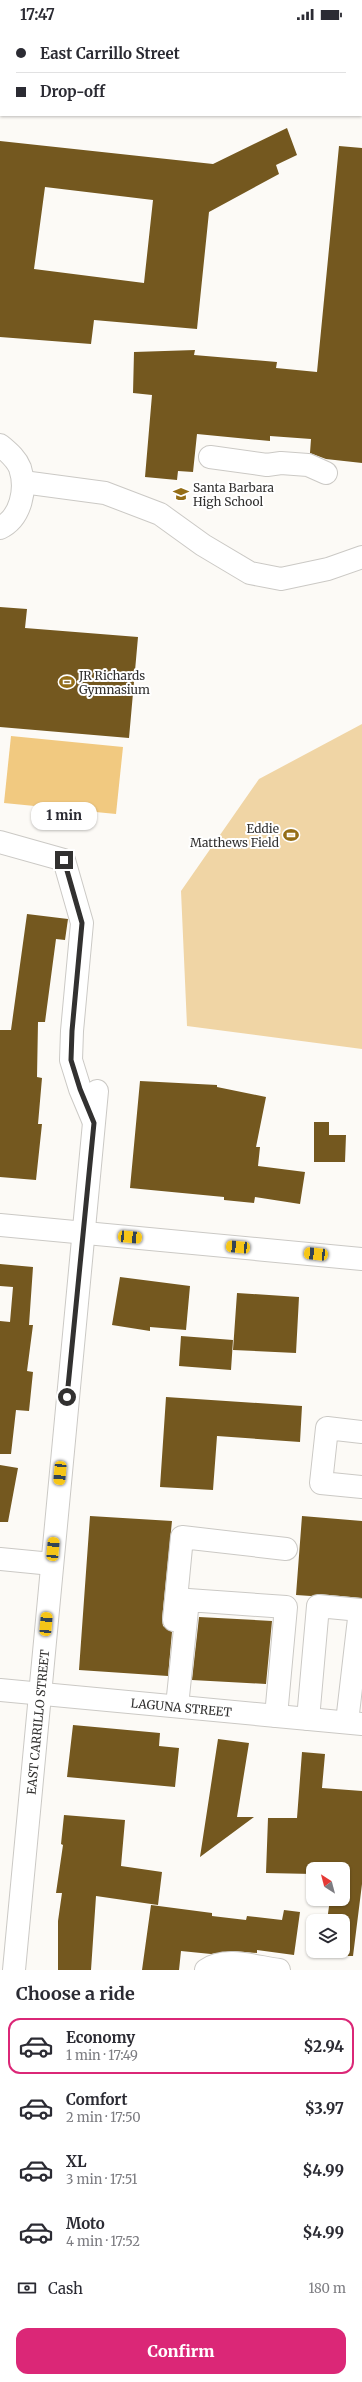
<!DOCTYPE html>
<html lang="en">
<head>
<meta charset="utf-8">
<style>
  :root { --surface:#fff; --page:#f7f7f7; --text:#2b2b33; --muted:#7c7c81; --line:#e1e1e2; --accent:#db2777 }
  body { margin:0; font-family:Merriweather,serif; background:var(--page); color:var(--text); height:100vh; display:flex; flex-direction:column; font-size:15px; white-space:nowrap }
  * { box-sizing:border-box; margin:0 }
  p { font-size:13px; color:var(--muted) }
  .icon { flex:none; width:22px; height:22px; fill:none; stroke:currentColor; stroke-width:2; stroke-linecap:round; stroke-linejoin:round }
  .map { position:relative; height:1942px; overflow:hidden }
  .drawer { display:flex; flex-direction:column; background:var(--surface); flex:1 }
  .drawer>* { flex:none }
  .top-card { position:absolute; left:0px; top:0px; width:362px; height:88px; box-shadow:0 1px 3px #0004; display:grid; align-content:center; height:88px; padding:0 16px; background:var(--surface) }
  .needle { width:26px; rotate:324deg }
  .controls { position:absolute; left:306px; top:1834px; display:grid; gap:8px }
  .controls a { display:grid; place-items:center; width:44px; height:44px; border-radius:8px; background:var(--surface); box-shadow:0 1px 3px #0004; font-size:20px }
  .end { position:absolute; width:18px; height:18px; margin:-9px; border:5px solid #323130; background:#fff; box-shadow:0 0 0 2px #fff }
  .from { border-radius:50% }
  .bubble { position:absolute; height:28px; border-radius:12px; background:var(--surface); box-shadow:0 1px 3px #0004; font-size:13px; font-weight:800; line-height:28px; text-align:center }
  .car { position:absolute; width:12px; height:24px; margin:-12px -6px; border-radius:5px; box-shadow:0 0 3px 1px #0007; background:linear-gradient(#f5c518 24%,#345 0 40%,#f5c518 0 76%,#345 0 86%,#f5c518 0) }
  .top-card b { display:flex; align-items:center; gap:14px; height:38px; font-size:15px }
  .top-card b+b { border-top:1px solid var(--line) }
  .top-card i { width:10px; height:10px; background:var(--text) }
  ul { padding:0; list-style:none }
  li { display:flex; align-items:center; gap:12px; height:56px; margin:0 8px 6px; padding:0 8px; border:2px solid transparent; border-radius:12px }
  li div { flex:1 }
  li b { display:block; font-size:15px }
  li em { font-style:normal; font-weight:800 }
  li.on { border-color:var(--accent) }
  li>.icon { width:36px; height:36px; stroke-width:1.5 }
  h2 { padding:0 16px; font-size:18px; line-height:48px }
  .pay { display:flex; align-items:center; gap:10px; height:44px; padding:0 16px; font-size:15px }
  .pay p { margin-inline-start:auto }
  .action { display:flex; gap:8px; margin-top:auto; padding:8px 16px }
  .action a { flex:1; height:46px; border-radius:12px; background:var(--accent); color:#fff; font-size:16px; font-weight:800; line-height:46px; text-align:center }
  .status { display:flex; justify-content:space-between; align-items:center; height:28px; padding:0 20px; background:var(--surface); direction:ltr }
  .status svg { height:11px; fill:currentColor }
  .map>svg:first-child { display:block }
  .green { fill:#f0d5a5 }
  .water { fill:#f1c980 }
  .building { fill:#74581f; fill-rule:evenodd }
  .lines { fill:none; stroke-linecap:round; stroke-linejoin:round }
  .minor-casing { stroke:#cbc9c5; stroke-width:24 }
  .minor { stroke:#fff; stroke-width:22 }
  .route { stroke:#323130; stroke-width:5 }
  .labels { text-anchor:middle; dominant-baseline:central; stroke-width:4; stroke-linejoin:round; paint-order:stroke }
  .poi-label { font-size:12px; fill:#323130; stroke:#fff; text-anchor:start }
  .street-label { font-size:12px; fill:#323130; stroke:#fff }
</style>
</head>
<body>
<div class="status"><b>17:47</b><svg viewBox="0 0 49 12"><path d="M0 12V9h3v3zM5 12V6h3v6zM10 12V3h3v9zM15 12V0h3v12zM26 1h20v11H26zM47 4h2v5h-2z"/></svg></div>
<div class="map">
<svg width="362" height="1942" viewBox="0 0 362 1942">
  <rect width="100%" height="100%" fill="#fcfaf6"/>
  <!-- green -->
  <path class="green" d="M23 0H302V1Z
    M362 696V1021L187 998 181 863 259 751Z"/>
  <!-- water -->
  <path class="water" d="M11 708 123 719 116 786 4 775Z"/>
  <!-- building -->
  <path class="building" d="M287 100 297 127 276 137 279 146 209 184 197 301 94 292 91 316 0 309V113L213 136ZM45 159 153 172 144 255 34 241Z
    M339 118 362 120V435L326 431 310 425 311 411 270 408V413L197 406 193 444 178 443 177 452 145 449 152 367 133 365 134 324 195 322 194 327 277 334 276 340 317 344Z
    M0 579 27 581 25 600 138 609 129 710 0 699Z
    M27 886 68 891 65 912 56 911 45 994H38L37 1049 42 1050 38 1096H42L36 1152 0 1149V1002H11Z
    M140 1053 217 1057V1059L266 1069 256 1119H260L258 1138 305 1144 300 1176 255 1169 254 1175 224 1172V1169L130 1160Z
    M314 1094H329V1107H346L345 1134H314Z
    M0 1236 33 1239 29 1297H33L27 1343 33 1344 29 1383 16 1382 11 1426H0V1293L10 1294 13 1259 0 1258Z
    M120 1249 190 1258 186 1302 150 1299V1303L112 1297Z
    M237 1265 299 1269 296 1325 233 1322Z
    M181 1308 233 1312 231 1342 179 1338Z
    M166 1369 302 1378 300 1414 217 1408 213 1462 160 1459Z
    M0 1437 18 1440 8 1494H0Z
    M90 1488 172 1493 162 1591 163 1598 172 1604 168 1648 79 1642Z
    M302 1488 362 1493V1570L319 1566 311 1568 296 1567Z
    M199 1589 272 1593 266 1656 192 1652Z
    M73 1697 160 1705 159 1718 179 1720 175 1759 67 1749Z
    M218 1711 249 1715 237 1789H254L200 1829Z
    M302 1724 325 1726 322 1760 362 1763V1856L353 1928H343V1893H327L330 1871H343V1841H313V1846L266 1845 268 1790H297Z
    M64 1787 125 1792 121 1838 162 1844 158 1877 96 1868 91 1942H58V1893L62 1865H56L63 1817 61 1816Z
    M151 1877 212 1885V1888L246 1892 247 1888 282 1892 284 1882 300 1884 294 1927 257 1922V1925L233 1923 211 1926 181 1923 179 1942H142Z"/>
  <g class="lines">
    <defs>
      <g id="minor">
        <path d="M0 417C8 424 16 430 20 440 27 461 21 490 0 500"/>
        <path d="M210 429 267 437 281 435 308 437 326 445"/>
        <path d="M23 454 105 465 160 486 203 517 250 545 281 551 328 541 362 529"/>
        <path d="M0 814 64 832 82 895 72 1003 71 1032 80 1061 93 1092"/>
        <path d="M0 1197 362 1231"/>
        <path d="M362 1404 327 1400 321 1455 362 1459"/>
        <path d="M0 1531 52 1536"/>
        <path d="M174 1592 182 1509 286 1521"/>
        <path id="s1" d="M0 1662 362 1696"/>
        <path d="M177 1678 188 1572 286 1579 276 1688"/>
        <path d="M308 1691 318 1578 360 1582 347 1694"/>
        <path id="s2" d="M14 1942 97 1063"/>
        <path d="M206 1942C226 1928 256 1939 279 1942"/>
      </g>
    </defs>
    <!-- minor casing -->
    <use href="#minor" class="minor-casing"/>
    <!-- minor -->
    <use href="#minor" class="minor"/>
  </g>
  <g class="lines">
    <!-- route -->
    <path class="route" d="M64 832 82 895 72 1003 71 1032 80 1061 94 1095 67 1369"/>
  </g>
  <!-- icons -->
  <defs>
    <symbol id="school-bare" viewBox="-9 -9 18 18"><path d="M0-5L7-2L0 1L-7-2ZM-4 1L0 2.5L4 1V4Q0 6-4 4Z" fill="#946d16" stroke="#fff" stroke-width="2.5" paint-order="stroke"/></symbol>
    <symbol id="stadium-bare" viewBox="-9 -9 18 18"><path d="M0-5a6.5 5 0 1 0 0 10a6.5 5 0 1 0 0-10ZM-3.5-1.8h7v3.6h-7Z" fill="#946d16" stroke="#fff" stroke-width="2.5" paint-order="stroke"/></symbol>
  </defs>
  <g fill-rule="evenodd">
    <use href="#school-bare" x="170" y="455" width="22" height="22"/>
    <use href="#stadium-bare" x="56" y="643" width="22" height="22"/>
    <use href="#stadium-bare" x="280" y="796" width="22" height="22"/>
  </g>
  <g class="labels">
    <!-- poi labels -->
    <g class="poi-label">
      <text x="193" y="459">Santa Barbara<tspan x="193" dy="14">High School</tspan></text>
      <text x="79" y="647">JR Richards<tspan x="79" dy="14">Gymnasium</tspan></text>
      <text x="279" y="800" text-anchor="end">Eddie<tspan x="279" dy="14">Matthews Field</tspan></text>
    </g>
    <!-- street labels -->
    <g class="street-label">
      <text stroke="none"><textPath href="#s1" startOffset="182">LAGUNA STREET</textPath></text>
      <text stroke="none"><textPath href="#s2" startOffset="249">EAST CARRILLO STREET</textPath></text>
    </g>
  </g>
</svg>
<div class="controls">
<a><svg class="needle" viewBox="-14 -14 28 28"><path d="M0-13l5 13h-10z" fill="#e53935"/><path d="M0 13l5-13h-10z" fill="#7c7c81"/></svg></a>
<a><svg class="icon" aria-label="layers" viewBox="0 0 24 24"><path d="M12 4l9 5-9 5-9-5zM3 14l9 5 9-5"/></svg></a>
</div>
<i class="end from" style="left:67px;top:1369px"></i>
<i class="end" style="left:64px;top:832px"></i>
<div class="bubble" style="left:31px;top:774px;width:66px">1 min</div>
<i class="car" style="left:130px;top:1209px;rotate:95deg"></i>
<i class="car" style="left:238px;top:1219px;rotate:275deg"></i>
<i class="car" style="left:316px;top:1226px;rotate:276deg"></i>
<i class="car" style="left:60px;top:1445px;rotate:185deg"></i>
<i class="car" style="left:53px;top:1521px;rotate:5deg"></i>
<i class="car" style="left:46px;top:1596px;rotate:5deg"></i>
<div class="top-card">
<b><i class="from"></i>East Carrillo Street</b>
<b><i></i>Drop-off</b>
</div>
</div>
<section class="drawer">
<h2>Choose a ride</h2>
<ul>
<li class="on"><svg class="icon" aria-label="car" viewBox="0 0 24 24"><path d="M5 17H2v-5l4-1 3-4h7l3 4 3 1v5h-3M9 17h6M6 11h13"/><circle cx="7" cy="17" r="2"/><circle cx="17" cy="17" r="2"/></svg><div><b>Economy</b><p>1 min · 17:49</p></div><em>$2.94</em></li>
<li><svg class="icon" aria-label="car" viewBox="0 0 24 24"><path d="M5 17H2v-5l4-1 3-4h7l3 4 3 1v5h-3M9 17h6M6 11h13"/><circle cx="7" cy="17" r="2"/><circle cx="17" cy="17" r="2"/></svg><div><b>Comfort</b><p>2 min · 17:50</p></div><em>$3.97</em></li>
<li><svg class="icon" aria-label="car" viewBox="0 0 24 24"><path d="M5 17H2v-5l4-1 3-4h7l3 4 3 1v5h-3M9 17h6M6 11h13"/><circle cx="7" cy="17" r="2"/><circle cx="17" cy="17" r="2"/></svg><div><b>XL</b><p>3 min · 17:51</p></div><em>$4.99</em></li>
<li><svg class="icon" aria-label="car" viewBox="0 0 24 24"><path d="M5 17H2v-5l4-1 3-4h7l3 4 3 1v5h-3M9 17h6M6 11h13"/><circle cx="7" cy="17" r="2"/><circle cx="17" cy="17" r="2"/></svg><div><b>Moto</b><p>4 min · 17:52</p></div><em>$4.99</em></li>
</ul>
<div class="pay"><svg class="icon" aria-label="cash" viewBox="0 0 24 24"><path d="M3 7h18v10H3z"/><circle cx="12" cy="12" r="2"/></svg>Cash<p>180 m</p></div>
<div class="action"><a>Confirm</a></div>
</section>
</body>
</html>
